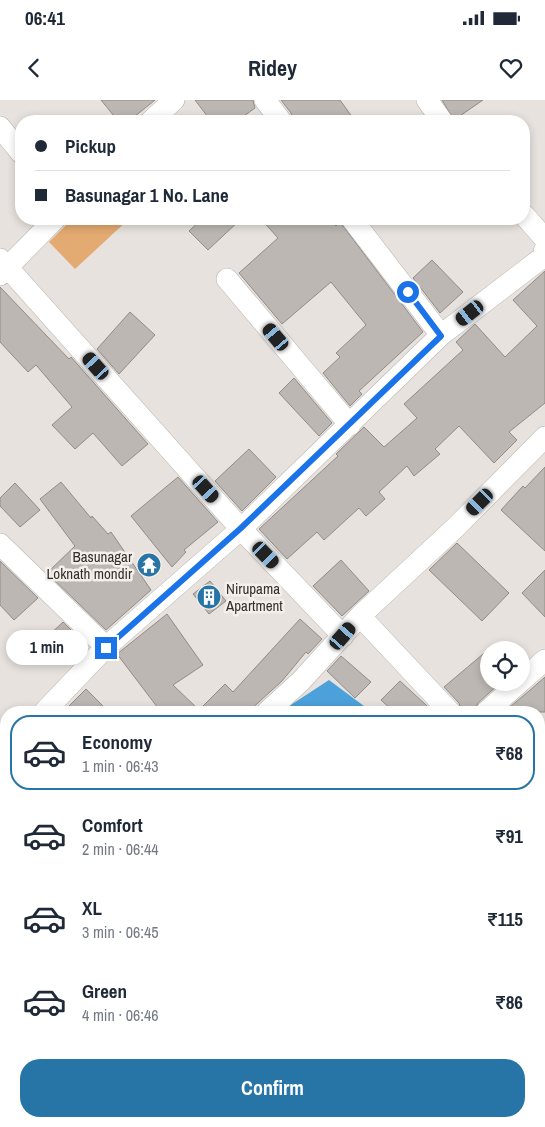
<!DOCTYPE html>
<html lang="en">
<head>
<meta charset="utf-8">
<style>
  :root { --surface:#fff; --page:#f6f6f7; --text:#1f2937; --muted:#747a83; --line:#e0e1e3; --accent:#2775a7 }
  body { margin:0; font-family:"Archivo Narrow",sans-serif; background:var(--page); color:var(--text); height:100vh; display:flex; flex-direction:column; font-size:19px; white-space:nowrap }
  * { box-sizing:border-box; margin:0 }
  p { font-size:16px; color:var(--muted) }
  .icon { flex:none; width:28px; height:28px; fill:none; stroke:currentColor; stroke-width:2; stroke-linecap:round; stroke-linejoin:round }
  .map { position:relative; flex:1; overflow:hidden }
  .details { position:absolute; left:0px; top:606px; width:545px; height:421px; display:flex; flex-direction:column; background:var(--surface); border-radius:20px 20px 0 0; box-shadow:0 2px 8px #0003 }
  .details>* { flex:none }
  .top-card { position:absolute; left:15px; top:15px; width:515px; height:110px; border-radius:20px; box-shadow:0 2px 8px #0003; display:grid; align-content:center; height:110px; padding:0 20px; background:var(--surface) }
  .controls { position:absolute; left:480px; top:541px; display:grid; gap:10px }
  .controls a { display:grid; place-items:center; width:50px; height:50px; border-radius:50%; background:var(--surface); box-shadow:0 2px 8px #0003; font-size:25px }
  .end { position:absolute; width:22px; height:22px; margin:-11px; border:6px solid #1a73e8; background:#fff; box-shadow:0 0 0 2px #fff }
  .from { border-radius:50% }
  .bubble { position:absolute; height:35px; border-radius:18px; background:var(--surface); box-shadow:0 2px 8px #0003; font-size:16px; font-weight:700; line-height:35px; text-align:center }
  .car { position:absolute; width:15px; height:30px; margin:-15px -8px; border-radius:6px; box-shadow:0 0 4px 1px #0007; background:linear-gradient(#222 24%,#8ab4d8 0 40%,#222 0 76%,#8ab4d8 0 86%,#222 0) }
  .top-card b { display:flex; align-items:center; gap:18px; height:48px; font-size:19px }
  .top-card b+b { border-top:1px solid var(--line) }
  .top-card i { width:12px; height:12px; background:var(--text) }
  ul { padding:9px 0 0; list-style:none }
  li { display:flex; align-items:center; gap:15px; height:75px; margin:0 10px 8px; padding:0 10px; border:2px solid transparent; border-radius:20px }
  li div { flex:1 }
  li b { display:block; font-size:19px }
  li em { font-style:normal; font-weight:700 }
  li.active { border-color:var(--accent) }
  li>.icon { width:45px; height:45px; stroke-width:1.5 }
  .button { display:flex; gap:10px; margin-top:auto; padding:10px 20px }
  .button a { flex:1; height:58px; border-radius:20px; background:var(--accent); color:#fff; font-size:20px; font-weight:700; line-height:58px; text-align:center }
  .status { display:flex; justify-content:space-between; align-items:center; height:35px; padding:0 25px; background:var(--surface); direction:ltr }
  .status svg { height:14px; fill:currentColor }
  header { display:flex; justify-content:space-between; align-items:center; height:65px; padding:0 20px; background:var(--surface); font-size:22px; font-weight:700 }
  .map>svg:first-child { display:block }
  .green { fill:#e3aa71 }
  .water { fill:#4ca1db }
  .building { fill:#bcb7b2; stroke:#918c87 }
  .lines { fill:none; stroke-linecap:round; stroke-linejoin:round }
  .minor-casing { stroke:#bab5b0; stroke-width:22 }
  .minor { stroke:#fff; stroke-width:21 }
  .route { stroke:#1a73e8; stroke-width:6 }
  .labels { text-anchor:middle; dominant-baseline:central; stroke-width:5; stroke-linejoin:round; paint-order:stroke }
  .poi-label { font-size:15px; fill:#32302e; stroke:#f5efea; text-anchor:end }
</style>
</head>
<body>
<div class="status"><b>06:41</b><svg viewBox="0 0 49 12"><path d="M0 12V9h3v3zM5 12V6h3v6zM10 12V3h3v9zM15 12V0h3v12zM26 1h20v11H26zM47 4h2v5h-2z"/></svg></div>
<header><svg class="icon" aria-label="back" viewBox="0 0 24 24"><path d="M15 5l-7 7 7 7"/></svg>Ridey<svg class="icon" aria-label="heart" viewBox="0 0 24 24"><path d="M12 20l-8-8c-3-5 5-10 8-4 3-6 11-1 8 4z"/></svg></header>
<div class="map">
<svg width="545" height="1027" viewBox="0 0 545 1027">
  <rect width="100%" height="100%" fill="#e7e2dd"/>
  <!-- green -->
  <path class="green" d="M72 119H129L75 169 49 142Z"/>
  <!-- water -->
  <path class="water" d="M329 580 372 612H280Z
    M0 977 6 984V1007L0 1012Z"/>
  <!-- building -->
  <path class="building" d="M101 0H155L129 21H118Z
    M195 0H253L255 8 237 21H211Z
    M281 0H340L355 21H293L291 13Z
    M442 0H483L454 20Z
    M202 119H241L208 150 189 131Z
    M261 119H329L336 126 340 122 423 232 359 291 362 294 350 306 323 273 340 257 336 253 366 225 331 182 282 224 239 173 278 138Z
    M432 160 463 192 440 213 413 178Z
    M545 171V303L509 332 517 340 494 363 459 326 435 349 440 354 414 376 407 366 379 392 385 399 366 416 359 408 324 440 317 432 287 459 259 429 338 356 336 354 364 327 384 347 417 318 404 304 463 250 456 242 475 224 505 257 537 226 513 200Z
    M0 187 69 259 71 257 148 344 122 366 93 333 75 349 52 325 72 307 36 265 28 272 0 242Z
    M130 212 155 235 119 274 97 249Z
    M294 278 332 323 319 336 279 293Z
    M249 349 276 377 242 411 215 381Z
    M545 367V451L501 410 523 386 525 388Z
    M178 377 218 422 184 450 186 452 172 467 131 416Z
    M61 382 91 418 92 416 108 434 111 432 151 490 106 530 47 473 75 446 40 399Z
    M15 383 40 410 20 427 0 406V398Z
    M457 443 509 493 482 521 429 470Z
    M341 460 369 491 342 516 313 486Z
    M0 461 38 498 14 520 0 505Z
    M545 470V517L522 493Z
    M210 481 226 501 209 514 193 494Z
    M167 514 203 565 173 585 199 610 225 584 233 592 300 519 322 539 308 554 306 552 282 581 248 612H161L117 554Z
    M63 522 86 545 70 562 46 538Z
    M489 549V582H501L478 603 474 612H462L459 603 444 587Z
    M341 556 371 582 355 598 327 571Z
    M545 577V612H504L529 591Z
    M400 581 426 605 433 612H394L381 600Z
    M86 589 109 612H63Z"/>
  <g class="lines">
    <defs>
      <path id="minor" d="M265 0 281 21
        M427 0 442 21
        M151 21 174 0
        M0 27 21 53
        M524 115 545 139
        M352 119 441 235
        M0 159 241 429 343 536
        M0 175 55 119
        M227 179 350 325
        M0 444 106 547
        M360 516 450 612
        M521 581 545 560
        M44 612 106 547 241 429 441 235 543 157 545 148
        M267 612 301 581 360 516 455 428 545 337
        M486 612 520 582
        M0 656 6 650
        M539 704 545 710
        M539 770 545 764
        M0 872 6 866
        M0 924 6 931
        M539 964 545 959
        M90 1021 95 1027
        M228 1021 234 1027
        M387 1021 392 1027
        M508 1021 512 1027
        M1 1027 7 1021
        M302 1027 307 1021
        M487 1027 490 1021"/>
    </defs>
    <!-- minor casing -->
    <use href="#minor" class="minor-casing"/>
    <!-- minor -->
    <use href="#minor" class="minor"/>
  </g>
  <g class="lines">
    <!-- route -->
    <path class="route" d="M106 548 241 428 441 236 408 192"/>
  </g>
  <!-- icons -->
  <defs>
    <symbol id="temple-disc" viewBox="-11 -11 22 22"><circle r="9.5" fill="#2775a7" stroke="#f5efea"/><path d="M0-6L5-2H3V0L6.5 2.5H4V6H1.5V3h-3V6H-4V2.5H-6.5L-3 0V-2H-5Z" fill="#fff"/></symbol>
    <symbol id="building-disc" viewBox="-11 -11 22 22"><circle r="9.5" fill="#2775a7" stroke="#f5efea"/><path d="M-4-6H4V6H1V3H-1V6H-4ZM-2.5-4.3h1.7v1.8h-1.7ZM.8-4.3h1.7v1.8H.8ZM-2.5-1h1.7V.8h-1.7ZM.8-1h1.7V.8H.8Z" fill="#fff"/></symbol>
  </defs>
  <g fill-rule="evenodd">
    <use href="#temple-disc" x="135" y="451" width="28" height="28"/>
    <use href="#building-disc" x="195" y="483" width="28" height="28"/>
  </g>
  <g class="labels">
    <!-- poi labels -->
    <g class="poi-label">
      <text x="132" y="456">Basunagar<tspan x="132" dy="17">Loknath mondir</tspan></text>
      <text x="226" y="488" text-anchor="start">Nirupama<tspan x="226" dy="17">Apartment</tspan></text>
    </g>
  </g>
</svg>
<div class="controls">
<a><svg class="icon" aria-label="locate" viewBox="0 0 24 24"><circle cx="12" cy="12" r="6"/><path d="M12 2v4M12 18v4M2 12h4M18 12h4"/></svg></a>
</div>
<i class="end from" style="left:408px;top:192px"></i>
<i class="end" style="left:106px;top:548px"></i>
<div class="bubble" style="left:6px;top:530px;width:82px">1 min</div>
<i class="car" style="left:470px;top:213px;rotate:232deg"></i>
<i class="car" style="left:276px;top:237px;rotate:320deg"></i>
<i class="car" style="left:96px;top:266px;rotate:318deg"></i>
<i class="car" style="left:206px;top:389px;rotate:138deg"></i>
<i class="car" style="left:480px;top:402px;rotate:225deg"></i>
<i class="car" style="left:266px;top:455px;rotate:136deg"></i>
<i class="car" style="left:343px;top:536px;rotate:41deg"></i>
<div class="top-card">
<b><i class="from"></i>Pickup</b>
<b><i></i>Basunagar 1 No. Lane</b>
</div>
<section class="details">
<ul>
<li class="active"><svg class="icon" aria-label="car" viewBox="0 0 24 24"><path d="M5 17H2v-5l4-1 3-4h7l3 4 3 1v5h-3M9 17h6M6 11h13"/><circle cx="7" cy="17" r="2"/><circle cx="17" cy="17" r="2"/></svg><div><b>Economy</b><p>1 min · 06:43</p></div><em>₹68</em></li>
<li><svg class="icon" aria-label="car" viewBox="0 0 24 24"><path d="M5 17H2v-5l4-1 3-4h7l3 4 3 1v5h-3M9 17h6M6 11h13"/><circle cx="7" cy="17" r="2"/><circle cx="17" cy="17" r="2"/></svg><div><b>Comfort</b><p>2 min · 06:44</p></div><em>₹91</em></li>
<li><svg class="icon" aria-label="car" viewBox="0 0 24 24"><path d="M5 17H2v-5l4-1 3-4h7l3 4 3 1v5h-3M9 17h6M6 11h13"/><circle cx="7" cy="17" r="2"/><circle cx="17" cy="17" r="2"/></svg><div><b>XL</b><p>3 min · 06:45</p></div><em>₹115</em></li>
<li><svg class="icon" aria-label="car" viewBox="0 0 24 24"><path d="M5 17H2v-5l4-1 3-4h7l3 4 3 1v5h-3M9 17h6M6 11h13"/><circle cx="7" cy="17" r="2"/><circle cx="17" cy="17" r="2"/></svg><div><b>Green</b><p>4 min · 06:46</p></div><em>₹86</em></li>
</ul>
<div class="button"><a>Confirm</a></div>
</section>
</div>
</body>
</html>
